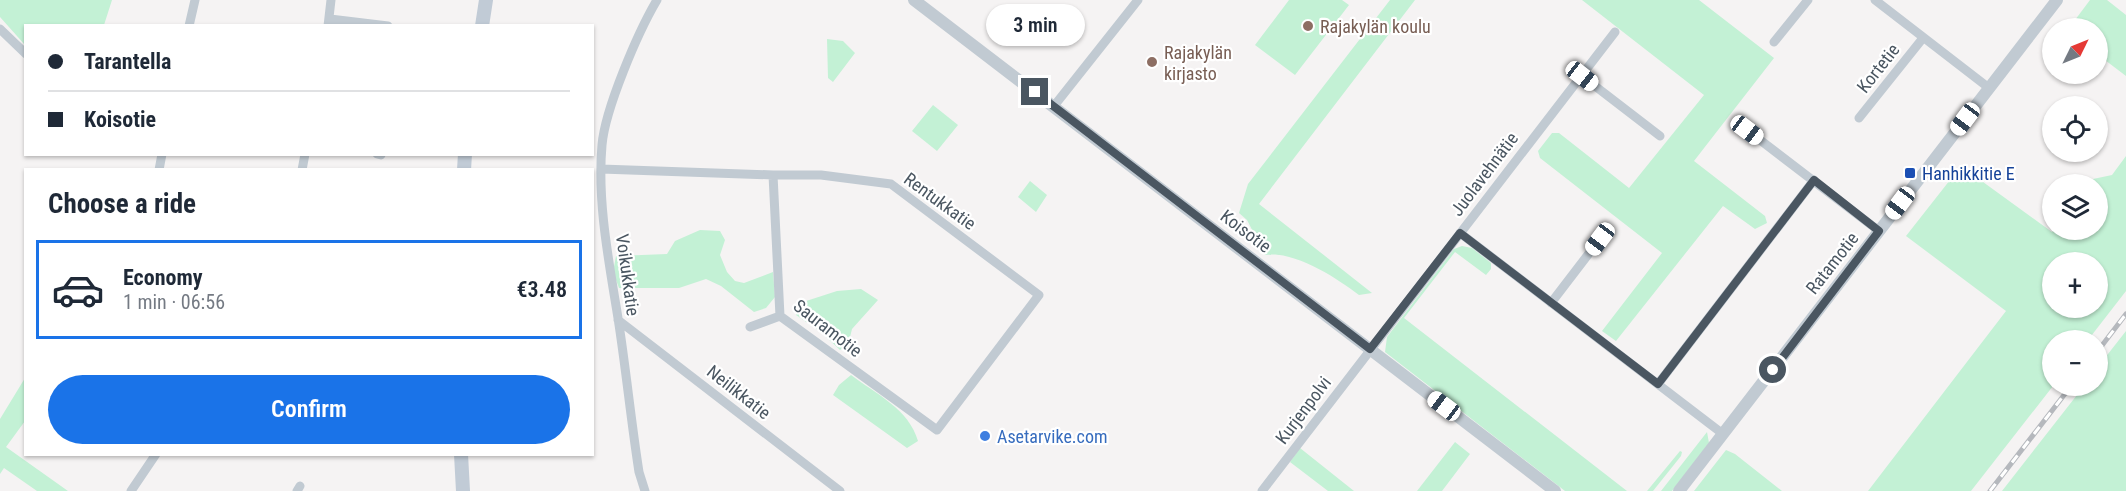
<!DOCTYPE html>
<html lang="en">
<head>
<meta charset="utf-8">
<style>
  :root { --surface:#fff; --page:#f2f2f3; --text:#1f2937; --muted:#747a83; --line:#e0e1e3; --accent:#1a73e8 }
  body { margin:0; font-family:"Roboto Condensed",sans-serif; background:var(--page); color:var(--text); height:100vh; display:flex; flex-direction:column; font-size:22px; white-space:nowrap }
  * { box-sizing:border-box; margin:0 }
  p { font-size:20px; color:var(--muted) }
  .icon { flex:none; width:33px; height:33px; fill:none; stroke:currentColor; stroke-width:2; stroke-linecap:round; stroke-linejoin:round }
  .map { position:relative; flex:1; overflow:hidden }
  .drawer { position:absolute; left:24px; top:168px; width:570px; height:288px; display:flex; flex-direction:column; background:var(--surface); border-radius:0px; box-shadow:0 2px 4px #0004 }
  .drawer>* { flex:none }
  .banner { position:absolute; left:24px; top:24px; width:570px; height:132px; border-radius:0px; box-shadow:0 2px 4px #0004; display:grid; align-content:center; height:132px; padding:0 24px; background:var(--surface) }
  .needle { width:39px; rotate:47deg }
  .buttons { position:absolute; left:2042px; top:18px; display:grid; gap:12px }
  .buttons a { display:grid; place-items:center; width:66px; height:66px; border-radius:50%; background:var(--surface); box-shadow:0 2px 4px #0004; font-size:30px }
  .end { position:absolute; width:27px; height:27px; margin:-14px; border:8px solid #4a5661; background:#fff; box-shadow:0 0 0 3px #fff }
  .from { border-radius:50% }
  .bubble { position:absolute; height:42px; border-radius:21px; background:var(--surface); box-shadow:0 2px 4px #0004; font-size:20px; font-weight:600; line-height:42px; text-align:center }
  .car { position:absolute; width:18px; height:36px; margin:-18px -9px; border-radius:8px; box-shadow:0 0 4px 2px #0007; background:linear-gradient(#fff 24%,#345 0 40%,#fff 0 76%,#345 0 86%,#fff 0) }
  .banner b { display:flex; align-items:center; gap:21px; height:57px; font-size:22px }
  .banner b+b { border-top:2px solid var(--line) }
  .banner i { width:15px; height:15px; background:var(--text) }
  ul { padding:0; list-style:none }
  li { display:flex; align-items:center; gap:18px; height:99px; margin:0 12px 9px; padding:0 12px; border:3px solid var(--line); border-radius:0px }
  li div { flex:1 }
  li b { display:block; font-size:22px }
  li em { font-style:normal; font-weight:600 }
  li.selected { border-color:var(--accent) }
  li>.icon { width:54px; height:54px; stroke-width:1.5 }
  h2 { padding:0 24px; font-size:27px; line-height:72px }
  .button { display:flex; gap:12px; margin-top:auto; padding:12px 24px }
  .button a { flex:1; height:69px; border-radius:36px; background:var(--accent); color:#fff; font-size:24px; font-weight:600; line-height:69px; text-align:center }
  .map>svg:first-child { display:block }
  .green { fill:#c3f1d5; fill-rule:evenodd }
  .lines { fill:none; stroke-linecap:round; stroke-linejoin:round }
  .minor { stroke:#c1cad2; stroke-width:9 }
  .tertiary { stroke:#c1cad2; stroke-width:12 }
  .secondary { stroke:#c1cbd6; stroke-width:14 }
  .rail-casing { stroke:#b5b8bd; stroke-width:5 }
  .rail { stroke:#fff; stroke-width:3; stroke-dasharray:9; stroke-linecap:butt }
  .route { stroke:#4a5661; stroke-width:8 }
  .education-dot { fill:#8d6e63; stroke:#fff; stroke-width:2 }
  .transit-dot { fill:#1a4fb4; stroke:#fff; stroke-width:2 }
  .shop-dot { fill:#3f7fe0; stroke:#fff; stroke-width:2 }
  .labels { text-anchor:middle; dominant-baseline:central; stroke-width:4.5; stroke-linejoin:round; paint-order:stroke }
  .education-label { font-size:18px; fill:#785e54; stroke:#fff; text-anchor:start }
  .street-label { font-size:18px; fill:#4a5661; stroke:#fff }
  .transit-label { font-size:18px; fill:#164399; stroke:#fff; text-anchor:start }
  .shop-label { font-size:18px; fill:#366cbe; stroke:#fff; text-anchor:start }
</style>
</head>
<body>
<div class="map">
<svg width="2126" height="491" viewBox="0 0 2126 491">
  <rect width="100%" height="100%" fill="#f5f3f3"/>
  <!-- green -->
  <path class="green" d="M0 0H112L104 25 26 26 25 45 0 17Z
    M1289 0H1342L1349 5 1295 75 1255 45Z
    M1390 0H1415L1259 204 1372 293 1359 295C1337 278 1294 250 1265 255L1247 220 1239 213 1248 184Z
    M1582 0H1699L1774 58 1694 161 1765 216 1767 223 1755 229 1723 206 1616 341 1602 331 1662 253 1540 158 1538 151 1552 133H1559L1629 188 1704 95Z
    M2090 0H2107L2126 15V76L2097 54V28H2069Z
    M827 39 843 41 855 53 833 82 828 78Z
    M933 105 958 125 937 151 912 131Z
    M2126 156V291L2088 340H2052L2053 386 1971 491H1868L2006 311 1906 236 1961 166 2052 232 2054 230H2097V184H2089L2093 179 2112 175ZM2052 262H2097V308H2052Z
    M1030 181 1047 195 1036 212 1018 197Z
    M700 230 720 231 725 240 720 255 727 272 735 281 744 283 773 272 775 297 766 308 754 312 721 286 706 279 679 288H619L613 272 616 256 667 254 675 241Z
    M1462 246 1472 248 1491 263V269L1486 275 1455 252 1404 318 1627 491H1565L1385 352 1387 337 1454 249Z
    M861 289 878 300 852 329 849 341 840 350 821 332 796 315 800 303 837 291Z
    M2126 331V491H2002L2084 386H2097V368Z
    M851 375C876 394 909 409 918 441L907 448 833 395 839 385Z
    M25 378V421L6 447 68 491H37L4 468 0 474V419Z
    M1707 432 1709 443 1672 491H1661Z
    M1455 442 1470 454 1442 491H1417Z
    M1300 448 1354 491H1328L1290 462Z
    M1726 450 1735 454 1782 491H1694Z
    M1680 451 1682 452 1681 456 1653 491H1647Z"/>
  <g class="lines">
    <!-- minor -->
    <path class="minor" d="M1875 0 1989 88
      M330 19 388 26
      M189 26 195 0
      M328 26 331 0
      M0 29 26 54
      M1774 42 1808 0
      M1582 76 1660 136
      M1054 106 1138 0
      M1859 118 1923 38
      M1747 130 1879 231
      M377 154 381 155
      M601 169 773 175H821L891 184 1039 295 937 430 780 316 773 175
      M159 170 162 154
      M302 170 305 154
      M1460 233 1723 434
      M1551 303 1600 239
      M618 320 840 491
      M750 327 780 316
      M1658 384 1814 180
      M131 491 156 454
      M297 491 300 486
      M645 491 639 472C631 421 626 369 618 318 609 262 597 202 602 145 605 109 638 32 657 0
      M1262 491 1615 32"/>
    <!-- tertiary -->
    <path class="tertiary" d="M914 0 1555 491
      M1679 491 2057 0"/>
    <!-- secondary -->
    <path class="secondary" d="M482 26 486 0
      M464 170 465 154
      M461 454 463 491"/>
    <defs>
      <path id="rail" d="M2097 352 2126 314
        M1990 491 2071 386"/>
    </defs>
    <!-- rail casing -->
    <use href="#rail" class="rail-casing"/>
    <!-- rail -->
    <use href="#rail" class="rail"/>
  </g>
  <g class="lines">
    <!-- route -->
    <path class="route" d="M1035 92 1370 349 1460 233 1658 384 1814 180 1879 231 1773 370"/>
  </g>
  <!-- markers -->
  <g class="education-dot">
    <circle cx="1308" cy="26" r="6"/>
    <circle cx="1152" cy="62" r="6"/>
  </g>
  <rect class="transit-dot" x="1904" y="167" width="12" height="12" rx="3"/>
  <circle class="shop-dot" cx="985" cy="436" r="6"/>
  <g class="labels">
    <!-- education labels -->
    <g class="education-label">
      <text x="1320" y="26">Rajakylän koulu</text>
      <text x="1164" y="52">Rajakylän<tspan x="1164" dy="21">kirjasto</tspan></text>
    </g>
    <!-- street labels -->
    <g class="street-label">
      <text transform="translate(1878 68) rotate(-52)">Kortetie</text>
      <text transform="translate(1484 174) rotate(-53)">Juolavehnätie</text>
      <text transform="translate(940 201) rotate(36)">Rentukkatie</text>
      <text transform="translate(1246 231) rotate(37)">Koisotie</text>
      <text transform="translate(1832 263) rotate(-52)">Ratamotie</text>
      <text transform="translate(628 275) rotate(82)">Voikukkatie</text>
      <text transform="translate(828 328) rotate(38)">Sauramotie</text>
      <text transform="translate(739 392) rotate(38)">Neilikkatie</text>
      <text transform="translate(1303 410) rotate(-53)">Kurjenpolvi</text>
    </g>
    <!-- transit labels -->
    <g class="transit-label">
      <text x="1922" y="173">Hanhikkitie E</text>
    </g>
    <!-- shop labels -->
    <g class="shop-label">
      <text x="997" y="436">Asetarvike.com</text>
    </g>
  </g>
</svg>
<div class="buttons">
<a><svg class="needle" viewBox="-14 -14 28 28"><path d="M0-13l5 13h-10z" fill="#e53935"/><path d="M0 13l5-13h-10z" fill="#747a83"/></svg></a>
<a><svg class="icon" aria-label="locate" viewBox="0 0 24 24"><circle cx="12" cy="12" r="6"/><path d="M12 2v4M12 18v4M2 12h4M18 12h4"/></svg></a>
<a><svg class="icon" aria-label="layers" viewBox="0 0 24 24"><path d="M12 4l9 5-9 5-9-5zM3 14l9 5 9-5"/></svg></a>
<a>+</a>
<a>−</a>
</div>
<i class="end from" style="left:1773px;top:370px"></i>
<i class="end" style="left:1035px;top:92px"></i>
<div class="bubble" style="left:986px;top:4px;width:99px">3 min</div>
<i class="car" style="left:1582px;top:76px;rotate:128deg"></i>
<i class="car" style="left:1965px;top:119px;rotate:217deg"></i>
<i class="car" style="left:1747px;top:130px;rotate:127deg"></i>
<i class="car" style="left:1900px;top:203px;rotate:217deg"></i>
<i class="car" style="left:1600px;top:239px;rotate:217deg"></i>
<i class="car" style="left:1444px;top:406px;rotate:307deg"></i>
<div class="banner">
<b><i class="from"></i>Tarantella</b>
<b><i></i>Koisotie</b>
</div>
<section class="drawer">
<h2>Choose a ride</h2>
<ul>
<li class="selected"><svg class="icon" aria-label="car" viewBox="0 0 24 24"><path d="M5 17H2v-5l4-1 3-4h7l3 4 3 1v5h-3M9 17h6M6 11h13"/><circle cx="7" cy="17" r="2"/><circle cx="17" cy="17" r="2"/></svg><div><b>Economy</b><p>1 min · 06:56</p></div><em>€3.48</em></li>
</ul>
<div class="button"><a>Confirm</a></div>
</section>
</div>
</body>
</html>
